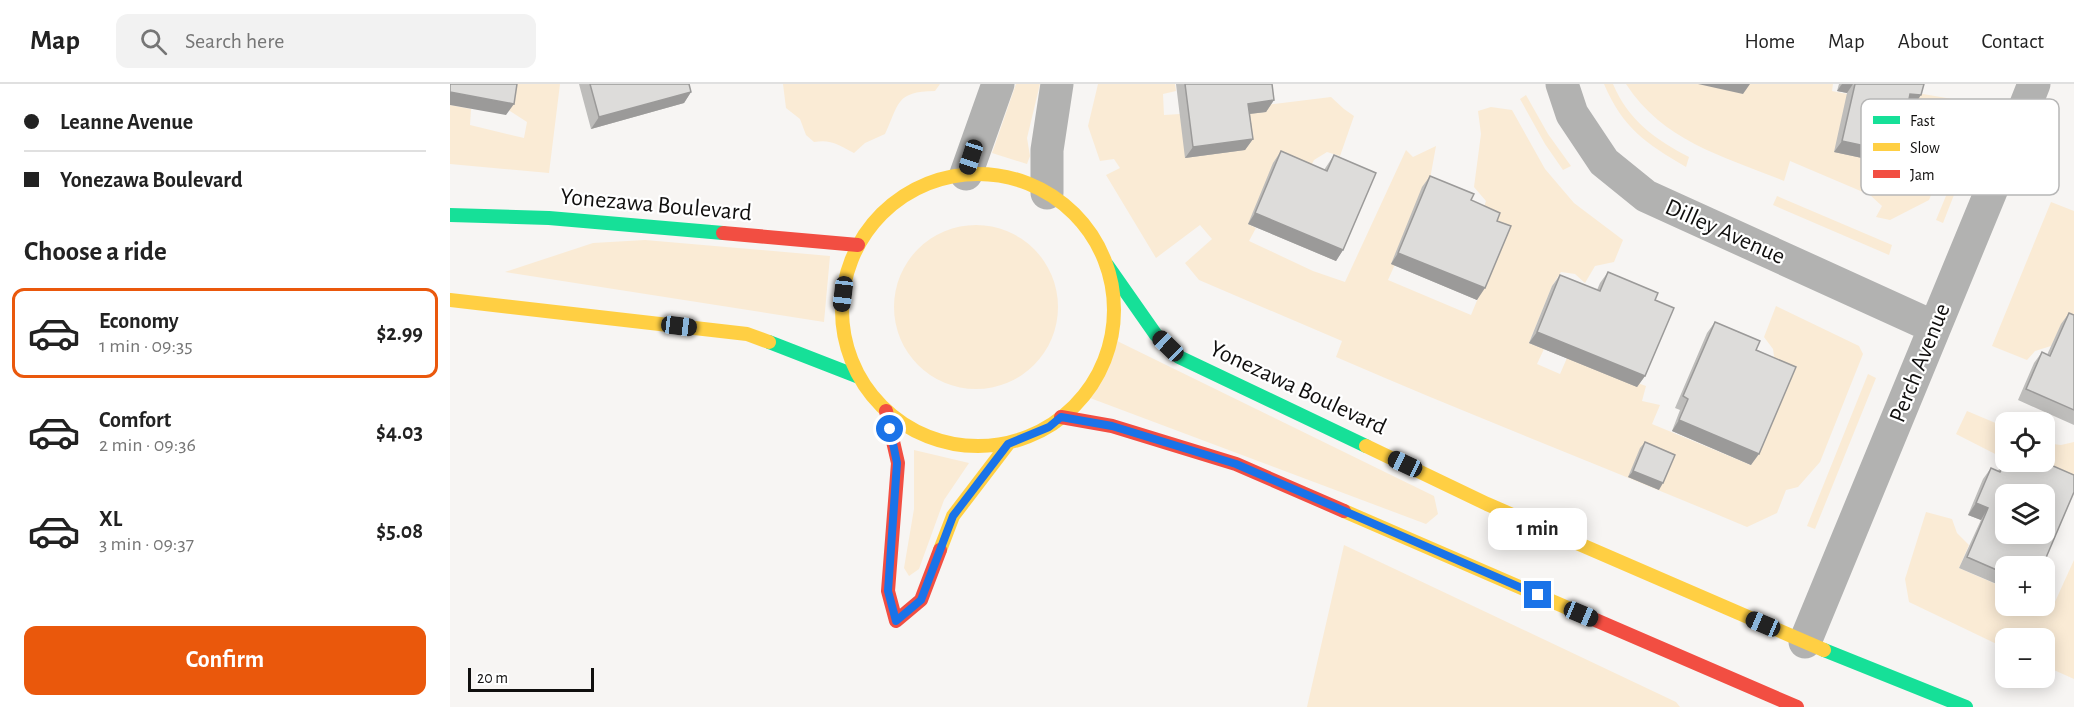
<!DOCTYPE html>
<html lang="en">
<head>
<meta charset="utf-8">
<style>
  :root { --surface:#fff; --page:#f2f2f2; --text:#222; --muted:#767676; --line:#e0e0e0; --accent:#ea580c }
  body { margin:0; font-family:"Alegreya Sans",sans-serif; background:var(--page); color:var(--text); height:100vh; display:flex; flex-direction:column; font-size:22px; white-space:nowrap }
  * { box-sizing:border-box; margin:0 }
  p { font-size:20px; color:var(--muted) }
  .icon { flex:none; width:33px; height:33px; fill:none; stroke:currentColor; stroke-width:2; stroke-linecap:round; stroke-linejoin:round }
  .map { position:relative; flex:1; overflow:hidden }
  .sheet { display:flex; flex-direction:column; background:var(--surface); width:450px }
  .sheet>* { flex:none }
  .hud { display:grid; align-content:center; height:132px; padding:0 24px; background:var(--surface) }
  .tools { position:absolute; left:1545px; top:328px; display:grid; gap:12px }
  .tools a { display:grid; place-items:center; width:60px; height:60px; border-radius:12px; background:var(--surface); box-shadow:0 3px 15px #0003; font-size:30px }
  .scale { position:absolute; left:18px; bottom:15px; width:126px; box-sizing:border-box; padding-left:6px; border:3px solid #100f0e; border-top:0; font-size:16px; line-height:21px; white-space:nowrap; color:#100f0e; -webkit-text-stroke:4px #fff; paint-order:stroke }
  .end { position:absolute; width:27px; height:27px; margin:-14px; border:8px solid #1a73e8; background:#fff; box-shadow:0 0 0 3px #fff }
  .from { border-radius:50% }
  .bubble { position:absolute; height:42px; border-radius:12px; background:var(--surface); box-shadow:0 3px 15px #0003; font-size:20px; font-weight:600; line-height:42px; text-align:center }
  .car { position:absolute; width:18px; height:36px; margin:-18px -9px; border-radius:8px; box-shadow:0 0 4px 2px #0007; background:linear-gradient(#222 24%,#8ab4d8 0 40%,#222 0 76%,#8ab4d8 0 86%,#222 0) }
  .hud b { display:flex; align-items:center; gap:21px; height:57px; font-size:22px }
  .hud b+b { border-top:2px solid var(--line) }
  .hud i { width:15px; height:15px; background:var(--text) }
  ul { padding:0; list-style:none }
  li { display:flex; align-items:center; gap:18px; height:90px; margin:0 12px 9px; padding:0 12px; border:3px solid transparent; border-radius:12px }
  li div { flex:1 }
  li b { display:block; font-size:22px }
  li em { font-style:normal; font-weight:600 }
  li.selected { border-color:var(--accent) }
  li>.icon { width:54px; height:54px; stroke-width:1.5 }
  h2 { padding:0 24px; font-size:27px; line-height:72px }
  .cta { display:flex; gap:12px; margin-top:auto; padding:12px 24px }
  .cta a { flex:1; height:69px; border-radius:12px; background:var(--accent); color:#fff; font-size:24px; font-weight:600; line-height:69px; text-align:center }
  header { display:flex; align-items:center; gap:36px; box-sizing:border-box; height:84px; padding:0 30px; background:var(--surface); border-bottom:2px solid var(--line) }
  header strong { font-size:28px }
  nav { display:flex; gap:33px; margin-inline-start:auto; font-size:21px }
  .search { width:420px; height:54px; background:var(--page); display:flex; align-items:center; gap:15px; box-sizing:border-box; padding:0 21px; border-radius:12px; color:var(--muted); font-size:22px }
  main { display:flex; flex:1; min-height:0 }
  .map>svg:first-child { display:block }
  .green { fill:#faebd5 }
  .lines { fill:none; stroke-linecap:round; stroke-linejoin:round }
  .street { stroke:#b2b2b1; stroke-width:33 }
  .fast { stroke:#16e098; stroke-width:14 }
  .slow { stroke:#ffcf43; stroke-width:14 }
  .jam { stroke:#f24e42; stroke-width:14 }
  .wall { fill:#bebdbb }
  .shaded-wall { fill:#9b9a99 }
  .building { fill:#dddcda; stroke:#9b9a99; stroke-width:1.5; fill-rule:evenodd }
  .route { stroke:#1a73e8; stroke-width:8 }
  .labels { text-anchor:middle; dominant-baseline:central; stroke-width:4.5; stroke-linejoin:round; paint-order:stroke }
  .street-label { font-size:24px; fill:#100f0e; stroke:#fff }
  .key { fill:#fff; stroke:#b7b7b7; stroke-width:1.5 }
  .key-label { font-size:16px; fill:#100f0e }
</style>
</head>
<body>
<header>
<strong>Map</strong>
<div class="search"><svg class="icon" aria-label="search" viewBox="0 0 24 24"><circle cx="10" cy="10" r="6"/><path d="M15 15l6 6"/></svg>Search here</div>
<nav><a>Home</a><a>Map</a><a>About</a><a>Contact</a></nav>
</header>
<main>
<section class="sheet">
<div class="hud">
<b><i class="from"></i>Leanne Avenue</b>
<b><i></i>Yonezawa Boulevard</b>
</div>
<h2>Choose a ride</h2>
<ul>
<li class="selected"><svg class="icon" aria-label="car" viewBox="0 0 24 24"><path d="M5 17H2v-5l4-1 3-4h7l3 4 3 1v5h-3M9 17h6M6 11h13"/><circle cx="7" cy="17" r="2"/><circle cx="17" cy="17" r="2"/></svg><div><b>Economy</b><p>1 min · 09:35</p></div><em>$2.99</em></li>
<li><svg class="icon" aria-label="car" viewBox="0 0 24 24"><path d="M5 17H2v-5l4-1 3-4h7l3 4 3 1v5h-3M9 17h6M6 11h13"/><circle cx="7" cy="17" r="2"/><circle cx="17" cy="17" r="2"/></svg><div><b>Comfort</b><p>2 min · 09:36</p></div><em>$4.03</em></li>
<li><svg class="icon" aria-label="car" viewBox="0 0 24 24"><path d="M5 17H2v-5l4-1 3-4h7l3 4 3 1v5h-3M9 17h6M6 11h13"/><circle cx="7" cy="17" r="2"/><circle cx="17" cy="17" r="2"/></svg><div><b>XL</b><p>3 min · 09:37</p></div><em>$5.08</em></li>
</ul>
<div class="cta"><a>Confirm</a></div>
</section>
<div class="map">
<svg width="1624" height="623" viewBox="0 0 1624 623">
  <rect width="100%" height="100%" fill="#f7f5f3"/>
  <!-- green -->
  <path class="green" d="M61 0H110L99 89 0 80V21L21 25 20 41 74 54 77 38 57 25Z
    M333 0H490L485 7C445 7 449 21 435 50L415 59 404 69C389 61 381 55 364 58L356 51 350 35 336 24Z
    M566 0H590L577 54 580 72 577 80 542 69Z
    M648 0H725L726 7 713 10 714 31 730 30 736 74 790 31 815 21 881 13 894 25 904 32 890 72 877 68 864 76 856 92 798 140 806 144 799 157 863 187 895 198 956 66 963 73 986 62 978 106 938 196 1021 231 1053 154 1030 134 1036 117 1024 103 1031 50 1028 27 1041 23 1062 26 1095 85 1124 119 1173 156 1164 178 1145 182 1135 199 1125 190 1111 188 1102 202 1079 259 1094 265 1087 280 1110 290 1117 274 1196 302 1192 317 1210 321 1202 340 1301 381 1325 279 1323 265 1314 253 1326 222 1409 262 1413 270 1370 378 1348 403 1336 406 1327 429 1297 443C1160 385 1022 332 886 273L892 257 749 196 735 179 762 155 750 141 706 174 656 91 670 84 664 75 650 77 638 42Z
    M1154 0H1163C1178 36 1206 56 1239 73L1236 83C1195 59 1173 44 1154 0Z
    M1176 0H1383L1382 7 1453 21 1467 9 1520 18 1479 116 1440 136 1426 133 1432 122 1420 111 1340 77 1334 97C1273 72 1214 58 1176 0Z
    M1076 11 1098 50 1121 82 1113 86 1095 60 1070 15Z
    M1527 37 1532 39 1493 139 1486 136Z
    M1327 112 1442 161 1439 171 1323 121Z
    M1601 118 1624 127V246L1611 241 1601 262 1585 267 1577 276 1542 262Z
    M444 223a82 82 0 1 1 164 0a82 82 0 1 1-164 0Z
    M195 156 380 172 374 238 55 188 143 159Z
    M661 254 984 412 988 430 976 440 640 314Z
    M1418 290 1426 294 1365 445 1357 442Z
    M1517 327 1555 343V375L1506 350Z
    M1624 358V405L1594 378 1595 359 1611 361Z
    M464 366 519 379 494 416 469 485 459 492 454 484 464 425Z
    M1476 428 1502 435 1507 449 1519 461 1509 484 1555 504 1556 522H1594L1595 516 1604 520 1624 476V595L1595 582 1594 555H1556L1555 564 1459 518 1455 495Z
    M894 461 1226 618 1230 623H857Z"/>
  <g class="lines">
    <!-- street -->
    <path class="street" d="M1112 0 1122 30 1154 78 1196 112 1484 243
      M516 90 548 0
      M597 109V66L607 0
      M1355 558 1553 78 1584 0"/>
    <!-- fast -->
    <path class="fast" d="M0 131 99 134 273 149
      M657 181 706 251 729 273 916 362
      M319 258 409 293
      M1374 566 1516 623"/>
    <!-- slow -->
    <path class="slow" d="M392 226a136 136 0 1 1 272 0a136 136 0 1 1-272 0Z
      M0 216 297 250 319 258
      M916 362 1037 420 1374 566
      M894 427 1127 528
      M490 466 503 432 558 360"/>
    <!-- jam -->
    <path class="jam" d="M273 149 408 161
      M436 327 448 379 438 507 446 537 471 516 490 466
      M611 333 662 342 786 380 894 427
      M1127 528 1347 623"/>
  </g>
  <!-- wall -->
  <path class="wall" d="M129 0H239L241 8 234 19 141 45Z
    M726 0H822L824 16 816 28 800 30 803 55 795 66 735 74Z
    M1389 0H1474L1463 23 1458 22 1448 69 1440 80 1384 68 1397 9 1387 7Z
    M831 67 874 86 884 71 893 166 886 177 798 140 823 79Z
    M980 92 1021 116 1047 137 1027 216 941 180 972 103Z
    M1158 188 1205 216 1195 292 1187 303 1079 259 1102 202 1110 191 1147 206 1150 199Z
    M1619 229 1624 231V341L1568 316 1584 279 1592 268 1597 271 1611 240Z
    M1265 238 1306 266 1301 381 1222 347 1230 326 1225 324 1257 249Z
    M1195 358 1209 406 1178 393 1190 364Z
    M1556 372V504L1509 484 1531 436 1518 431 1533 395 1541 384 1548 387Z"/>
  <!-- shaded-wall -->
  <path class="shaded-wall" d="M1248 0H1300L1293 10Z
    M1392 0H1403L1397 9 1387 7Z
    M0 8 64 20 56 31 0 21Z
    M241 8 234 19 141 45 149 33Z
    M1460 10 1471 11 1463 23 1453 21Z
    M824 16 816 28 790 31 798 20Z
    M803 55 795 66 735 74 743 63Z
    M1392 57 1448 69 1440 80 1384 68Z
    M805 129 893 166 886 177 798 140Z
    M948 169 1035 204 1027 216 941 180Z
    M1087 248 1195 292 1187 303 1079 259Z
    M1229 336 1309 370 1301 381 1222 347Z
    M1183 387 1213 399 1209 406 1178 393Z
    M1526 419 1538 424 1531 436 1518 431Z"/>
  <!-- building -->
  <path class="building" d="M0 0H67L64 20 0 8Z
    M140 0H239L241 8 149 33Z
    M735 0H822L824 16 798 20 803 55 743 63Z
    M1405 0H1474L1471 11 1460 10 1448 69 1392 57Z
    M831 67 877 87 884 71 926 89 893 166 805 129Z
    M980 92 1024 110 1021 116 1050 129 1047 137 1061 142 1035 204 948 169Z
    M1158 188 1208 209 1205 216 1224 224 1195 292 1087 248 1110 191 1150 207Z
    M1619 229 1624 231V326L1576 305 1592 268 1600 272Z
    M1265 238 1310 257 1306 266 1346 283 1309 370 1229 336 1238 315 1233 312Z
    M1195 358 1225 371 1213 399 1183 387Z
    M1556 376V378H1594L1624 391V408L1592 483H1556V490L1517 473 1538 424 1526 419 1541 384 1550 388ZM1556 411H1594V450H1556Z"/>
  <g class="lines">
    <!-- route -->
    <path class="route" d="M440 345 447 379 438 507 446 537 471 516 503 432 558 360 599 343 611 333 662 342 786 380 1088 511"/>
  </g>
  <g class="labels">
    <!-- street labels -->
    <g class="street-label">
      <text transform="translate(206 121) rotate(5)">Yonezawa Boulevard</text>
      <text transform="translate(1275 148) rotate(24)">Dilley Avenue</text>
      <text transform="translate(1470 279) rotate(-68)">Perch Avenue</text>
      <text transform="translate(848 304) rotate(25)">Yonezawa Boulevard</text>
    </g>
  </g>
  <!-- legend -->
  <rect x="1411" y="15" width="198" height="96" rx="9" class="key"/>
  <rect x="1423" y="32" width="27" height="8" fill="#16e098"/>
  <rect x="1423" y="59" width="27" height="8" fill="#ffcf43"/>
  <rect x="1423" y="86" width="27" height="8" fill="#f24e42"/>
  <g class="key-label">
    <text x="1460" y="42">Fast</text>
    <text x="1460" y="69">Slow</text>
    <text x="1460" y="96">Jam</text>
  </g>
</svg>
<div class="tools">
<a><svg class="icon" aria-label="locate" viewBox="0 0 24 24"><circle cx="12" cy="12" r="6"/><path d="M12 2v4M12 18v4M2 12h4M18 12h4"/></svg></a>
<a><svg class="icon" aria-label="layers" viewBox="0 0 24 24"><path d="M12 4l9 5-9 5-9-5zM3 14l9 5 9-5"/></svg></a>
<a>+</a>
<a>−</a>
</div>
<div class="scale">20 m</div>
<i class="end from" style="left:440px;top:345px"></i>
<i class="end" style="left:1088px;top:511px"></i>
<div class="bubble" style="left:1038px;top:424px;width:99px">1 min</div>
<i class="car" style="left:521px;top:73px;rotate:198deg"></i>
<i class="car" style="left:393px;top:210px;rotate:187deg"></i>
<i class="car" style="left:229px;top:242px;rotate:97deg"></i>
<i class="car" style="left:718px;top:262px;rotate:314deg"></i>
<i class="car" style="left:955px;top:380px;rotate:295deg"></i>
<i class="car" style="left:1131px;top:530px;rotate:113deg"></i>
<i class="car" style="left:1313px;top:540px;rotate:293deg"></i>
</div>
</main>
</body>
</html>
